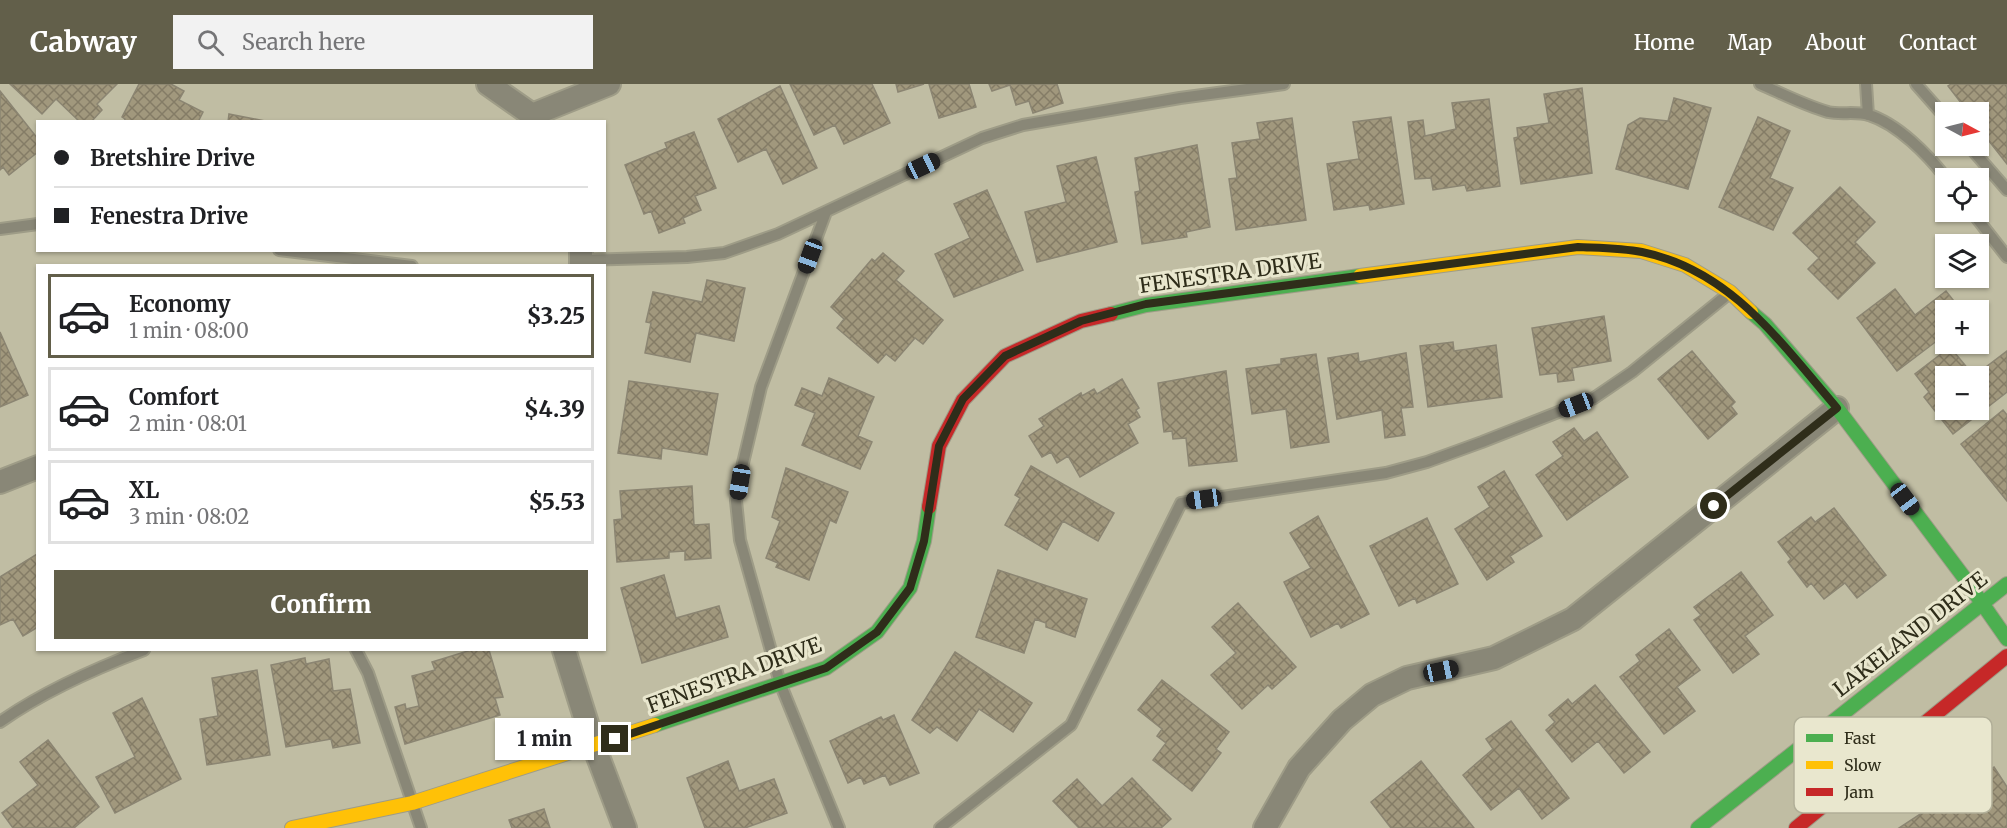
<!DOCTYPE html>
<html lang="en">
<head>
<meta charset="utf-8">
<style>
  :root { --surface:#fff; --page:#f2f2f2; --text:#202124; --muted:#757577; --line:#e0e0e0; --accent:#625f4a }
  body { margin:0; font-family:Merriweather,serif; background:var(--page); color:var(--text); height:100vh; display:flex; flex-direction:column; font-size:22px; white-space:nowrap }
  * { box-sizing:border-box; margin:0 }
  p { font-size:20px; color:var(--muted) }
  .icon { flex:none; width:33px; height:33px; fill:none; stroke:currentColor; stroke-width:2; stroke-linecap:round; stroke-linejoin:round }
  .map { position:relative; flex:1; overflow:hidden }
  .panel { position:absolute; left:36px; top:180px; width:570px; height:387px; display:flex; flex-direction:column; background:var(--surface); border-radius:0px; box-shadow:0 2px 4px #0004 }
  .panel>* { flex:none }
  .hud { position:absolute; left:36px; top:36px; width:570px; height:132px; border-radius:0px; box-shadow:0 2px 4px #0004; display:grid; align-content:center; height:132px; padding:0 18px; background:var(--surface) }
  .needle { width:39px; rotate:97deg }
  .fabs { position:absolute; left:1935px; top:18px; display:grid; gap:12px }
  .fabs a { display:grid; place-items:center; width:54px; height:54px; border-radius:0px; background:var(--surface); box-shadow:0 2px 4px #0004; font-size:30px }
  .end { position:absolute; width:27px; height:27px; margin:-14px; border:8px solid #2f2d1a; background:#fff; box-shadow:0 0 0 3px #fff }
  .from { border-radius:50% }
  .bubble { position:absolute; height:42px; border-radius:0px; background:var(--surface); box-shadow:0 2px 4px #0004; font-size:20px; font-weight:800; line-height:42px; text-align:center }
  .car { position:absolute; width:18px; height:36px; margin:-18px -9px; border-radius:8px; box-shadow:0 0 4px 2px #0007; background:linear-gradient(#222 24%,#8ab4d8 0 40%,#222 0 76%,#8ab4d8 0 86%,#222 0) }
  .hud b { display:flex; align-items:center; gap:21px; height:57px; font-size:22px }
  .hud b+b { border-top:2px solid var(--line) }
  .hud i { width:15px; height:15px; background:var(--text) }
  ul { padding:10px 0 0; list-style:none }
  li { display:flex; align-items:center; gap:18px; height:84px; margin:0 12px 9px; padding:0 6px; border:3px solid var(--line); border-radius:0px }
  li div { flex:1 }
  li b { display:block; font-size:22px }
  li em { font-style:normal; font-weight:800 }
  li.selected { border-color:var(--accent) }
  li>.icon { width:54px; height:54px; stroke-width:1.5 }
  .action { display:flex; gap:12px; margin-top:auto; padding:12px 18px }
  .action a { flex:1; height:69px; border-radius:0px; background:var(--accent); color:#fff; font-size:24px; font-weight:800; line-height:69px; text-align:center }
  header { display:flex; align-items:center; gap:36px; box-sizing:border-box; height:84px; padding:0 30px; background:var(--accent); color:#fff }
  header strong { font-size:28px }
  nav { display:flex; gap:33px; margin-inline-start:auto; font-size:21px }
  .search { width:420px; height:54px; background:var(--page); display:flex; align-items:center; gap:15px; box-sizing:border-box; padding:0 21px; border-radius:0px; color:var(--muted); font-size:22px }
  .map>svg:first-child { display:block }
  .building { fill:url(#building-cross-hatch); stroke:#8b8572; stroke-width:1.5; fill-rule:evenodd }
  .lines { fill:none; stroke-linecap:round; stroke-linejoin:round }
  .lane-casing { stroke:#9e9c87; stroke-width:14 }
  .street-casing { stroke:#9e9c87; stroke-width:26 }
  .fast-casing { stroke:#9e9c87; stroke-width:16 }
  .slow-casing { stroke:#9e9c87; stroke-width:16 }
  .jam-casing { stroke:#9e9c87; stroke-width:16 }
  .lane { stroke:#898777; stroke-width:10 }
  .street { stroke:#898777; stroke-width:22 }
  .fast { stroke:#4caf50; stroke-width:14 }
  .slow { stroke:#ffc107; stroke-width:14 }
  .jam { stroke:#c62828; stroke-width:14 }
  .route { stroke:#2f2d1a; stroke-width:8 }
  .labels { text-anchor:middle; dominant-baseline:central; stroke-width:6; stroke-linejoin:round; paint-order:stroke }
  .street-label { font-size:21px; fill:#2f2d1a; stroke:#e9e7ce }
  .key { fill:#e9e7ce; stroke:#b1af98; stroke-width:1.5 }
  .key-label { font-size:16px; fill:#2f2d1a }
</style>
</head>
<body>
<header>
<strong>Cabway</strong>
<div class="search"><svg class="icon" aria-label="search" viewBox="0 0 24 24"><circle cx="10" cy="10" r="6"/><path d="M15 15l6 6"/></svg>Search here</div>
<nav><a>Home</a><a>Map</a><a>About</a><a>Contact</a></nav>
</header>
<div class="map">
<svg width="2007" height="744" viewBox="0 0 2007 744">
  <defs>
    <pattern id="building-cross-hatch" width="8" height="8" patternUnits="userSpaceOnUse" patternTransform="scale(1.5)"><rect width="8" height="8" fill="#a1987d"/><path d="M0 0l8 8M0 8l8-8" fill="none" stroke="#847c66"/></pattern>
  </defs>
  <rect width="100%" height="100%" fill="#c0bda3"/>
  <!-- building -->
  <path class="building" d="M10 0H117L97 20 102 26 91 38H80L56 15 42 30Z
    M139 0H171L184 7 179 16 203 28 198 38H124L125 35 122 33Z
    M790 0H872L890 39 844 60 835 41 814 51Z
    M896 0H924L898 8Z
    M929 0H969L976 23 939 34Z
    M989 0H1057L1063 19 1033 29 1029 17 1016 21 1010 1 992 7Z
    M1951 0H2007V80L1978 43V28H1968L1948 2Z
    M780 2 817 84 783 100 766 65 738 78 718 35Z
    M1582 4 1592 89 1521 100 1514 54 1518 53 1517 44 1549 39 1544 10Z
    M0 7 38 55V68L9 91 3 83 0 86Z
    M1674 14 1711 24 1688 105 1616 85 1628 41 1640 34 1668 37Z
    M1489 15 1500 102 1467 107 1465 101 1433 106 1431 94 1415 95 1408 38 1423 36 1425 52 1456 45 1452 19Z
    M229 30 270 38H228Z
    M1391 33 1404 120 1370 126 1369 121 1334 126 1327 80 1359 75 1353 38Z
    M1758 33 1790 47 1770 94 1793 104 1773 146 1719 123Z
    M1292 34 1306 136 1236 146 1229 95 1237 94 1232 59 1260 55 1257 39Z
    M694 48 716 104 695 112 701 126 683 134 685 139 659 149 651 127 644 130 625 81 667 64 665 59Z
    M1197 61 1210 143 1186 148 1187 153 1142 160 1135 108 1140 107 1135 74Z
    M1096 73 1117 158 1037 178 1025 128 1066 118 1057 82Z
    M1840 103 1875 138 1855 158 1875 179 1838 215 1808 185 1819 174 1793 149Z
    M987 106 1023 186 954 213 935 170 970 154 954 120Z
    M883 169 904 187 896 196 943 236 923 260 915 254 895 277 886 270 878 279 837 244 844 235 831 223 872 175 875 177Z
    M707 196 745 204 734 257 696 249 690 278 645 269 651 239 646 238 653 208 702 218Z
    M1895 205 1915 231 1946 207 1961 226H1946V250L1897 287 1857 234Z
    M1604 232 1611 277 1572 284 1574 296 1558 298 1557 289 1540 291 1532 244Z
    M0 248 28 311 0 323Z
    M1453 258 1454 267 1496 261 1502 313 1428 323 1420 262Z
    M1950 263 1974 292 2007 267V308L1953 350 1924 313 1929 308 1915 290ZM1946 292H1978V326H1946Z
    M1692 267 1735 318 1731 322 1737 330 1708 355 1658 295Z
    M1358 269 1359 278 1406 269 1413 323 1401 324 1405 351 1385 354 1382 326 1337 335 1328 274Z
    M1316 270 1329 358 1291 364 1286 325 1252 330 1246 285 1281 280V275Z
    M1226 287 1237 377 1189 382 1186 354 1173 355 1172 347 1164 348 1158 299Z
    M829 294 874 313 858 352 872 358 860 385 802 361 815 329 795 321 802 304 822 312Z
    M1122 295 1139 324 1136 326 1140 333 1128 340 1138 359 1080 393 1068 372 1057 379 1051 368 1042 373 1029 352 1044 342 1039 335 1081 309 1082 312 1094 305 1097 310Z
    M629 297 718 310 707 371 662 364 661 375 618 369Z
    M2003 326 2007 331V417L1961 360Z
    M1574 344 1584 357 1597 348 1628 393 1567 436 1536 391 1563 372 1553 358Z
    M1031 382 1114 429 1098 457 1063 437 1047 466 1005 441 1020 414 1015 411Z
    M786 384 848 408 836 439 830 436 809 496 776 483 778 479 766 474 780 437 772 433Z
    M1504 387 1542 452 1510 472 1514 478 1487 496 1455 445 1490 423 1478 403Z
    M692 402 694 441 709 440 711 474 685 476V467L669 468V474L617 478 614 436 622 435 620 407Z
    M1834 424 1886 491 1857 514 1845 499 1824 515 1811 499 1807 503 1788 478 1791 475 1778 458 1811 433 1815 438Z
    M1318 432 1369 530 1341 544 1338 539 1311 553 1284 498 1311 484 1290 449Z
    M1427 434 1458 500 1417 519 1415 514 1399 522 1370 462Z
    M37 470 38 543 23 552 13 535 0 541V493Z
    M998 486 1087 515 1075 553 1046 543V539L1035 535 1024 569 976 553Z
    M1741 488 1773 531 1745 552 1759 570 1733 589 1694 536 1701 531 1694 523Z
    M664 491 676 534 719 522 728 553 642 579 621 504Z
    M1238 519 1296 583 1272 605 1268 601 1242 625 1211 591 1236 569 1212 543Z
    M1669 545 1700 586 1677 603 1695 627 1664 650 1620 593 1640 577 1636 571Z
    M471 566H489L503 613 495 614 500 631 405 660 395 623 405 620 406 625 419 622 412 592 435 586 432 578Z
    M955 568 1032 619 1013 648 979 625 957 657 937 643 930 649 912 636Z
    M305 574 306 580 329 575 333 607 350 605 360 659 333 664 331 655 286 663 271 581Z
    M257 586 270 671 207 681 200 635 218 632 212 594Z
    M1162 596 1229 648 1216 665 1221 669 1192 707 1153 676 1166 659 1157 652 1162 645 1138 626Z
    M1595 601 1650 668 1624 689 1598 657 1572 678 1546 646 1555 638 1549 631 1568 615 1572 620Z
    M142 614 181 695 115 729 96 693 135 673 113 629Z
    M894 631 919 689 890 701 885 691 864 700 861 693 848 699 830 657 881 633 883 636Z
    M1511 637 1569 714 1542 735 1519 704 1491 726 1463 691 1493 665 1486 655Z
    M48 656 99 723 74 744H13L2 729 38 701 20 678Z
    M728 677 739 707 774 695 787 729 745 744H705L687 694Z
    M1421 677 1474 744H1391L1371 718Z
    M1994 683 2007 703V744H1899L1925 727 1921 720 1962 694 1967 701Z
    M1132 694 1171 735 1161 744H1079L1053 717 1077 695 1102 722Z
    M544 725 550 744H512L509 736Z"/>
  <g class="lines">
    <defs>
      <path id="lane" d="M1760 0C1783 10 1804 21 1828 28 1841 31 1856 27 1869 31 1898 40 1928 71 1946 94
        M1866 0 1868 31
        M1916 0 1946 34
        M1969 62 2007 106
        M826 128 761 303 743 379 736 417 740 456 780 599 839 744
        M1972 128 2007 173
        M0 145 38 140
        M279 166 412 182
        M582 176 687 173 724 169 778 150 982 54 1023 41 1180 14 1284 0
        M356 566 368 589 421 744
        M0 638C44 607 94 585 144 566
        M940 744 1071 641 1181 419 1386 389 1427 378 1482 358 1594 314 1632 288 1727 211"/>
      <path id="street" d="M488 0 532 31 536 38
        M532 31 609 0
        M581 182V166
        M0 398 38 383
        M564 566 594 662 625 744
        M1265 744 1299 684 1342 636 1372 611 1407 594 1494 574 1573 535 1837 324"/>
      <path id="fast" d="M1751 228 1765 240 1837 324 1963 492 2007 555
        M1111 230 1146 221 1360 192
        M655 641 826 584 877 548 910 504 924 457 929 423
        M1698 744 2007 500"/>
      <path id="slow" d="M1360 192 1578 163 1641 167 1685 181 1730 208 1751 228
        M292 744 412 719 655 641"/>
      <path id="jam" d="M929 423 939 362 963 316 1005 272 1081 237 1111 230
        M1796 744 2007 572"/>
    </defs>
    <!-- lane casing -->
    <use href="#lane" class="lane-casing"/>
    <!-- street casing -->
    <use href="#street" class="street-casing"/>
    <!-- fast casing -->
    <use href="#fast" class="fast-casing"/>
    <!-- slow casing -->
    <use href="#slow" class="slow-casing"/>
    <!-- jam casing -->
    <use href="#jam" class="jam-casing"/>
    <!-- lane -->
    <use href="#lane" class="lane"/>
    <!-- street -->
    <use href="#street" class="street"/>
    <!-- fast -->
    <use href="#fast" class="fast"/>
    <!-- slow -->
    <use href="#slow" class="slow"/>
    <!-- jam -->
    <use href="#jam" class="jam"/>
  </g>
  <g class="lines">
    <!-- route -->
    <path class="route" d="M615 655 826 584 877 548 910 504 924 457 939 362 963 315 1005 272 1081 237 1146 220 1578 163C1599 164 1621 164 1642 168 1731 186 1781 259 1837 324L1714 422"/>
  </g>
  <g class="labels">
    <!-- street labels -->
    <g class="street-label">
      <text transform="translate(1230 189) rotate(-8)">FENESTRA DRIVE</text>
      <text transform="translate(1910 550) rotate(-38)">LAKELAND DRIVE</text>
      <text transform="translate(734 591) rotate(-20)">FENESTRA DRIVE</text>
    </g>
  </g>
  <!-- legend -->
  <rect x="1794" y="633" width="198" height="96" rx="9" class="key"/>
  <rect x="1806" y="650" width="27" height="8" fill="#4caf50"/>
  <rect x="1806" y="677" width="27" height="8" fill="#ffc107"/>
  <rect x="1806" y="704" width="27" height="8" fill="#c62828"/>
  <g class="key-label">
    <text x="1844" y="660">Fast</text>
    <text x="1844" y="687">Slow</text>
    <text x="1844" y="714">Jam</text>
  </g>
</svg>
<div class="fabs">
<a><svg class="needle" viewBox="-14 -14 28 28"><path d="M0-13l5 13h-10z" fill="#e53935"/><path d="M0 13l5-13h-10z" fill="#757577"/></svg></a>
<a><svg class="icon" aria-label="locate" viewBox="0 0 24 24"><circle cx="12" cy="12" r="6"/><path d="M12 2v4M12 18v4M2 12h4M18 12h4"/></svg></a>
<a><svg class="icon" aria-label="layers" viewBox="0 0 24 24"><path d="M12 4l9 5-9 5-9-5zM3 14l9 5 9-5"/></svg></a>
<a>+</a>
<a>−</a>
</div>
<i class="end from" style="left:1714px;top:422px"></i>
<i class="end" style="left:615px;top:655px"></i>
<div class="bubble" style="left:495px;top:634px;width:99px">1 min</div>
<i class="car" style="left:923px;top:82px;rotate:65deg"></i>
<i class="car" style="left:810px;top:172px;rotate:200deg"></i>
<i class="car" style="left:1576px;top:321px;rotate:249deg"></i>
<i class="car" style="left:740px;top:398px;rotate:189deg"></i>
<i class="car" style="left:1204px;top:415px;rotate:262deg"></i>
<i class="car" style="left:1905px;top:415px;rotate:143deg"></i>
<i class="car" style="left:1441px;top:587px;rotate:78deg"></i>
<div class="hud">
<b><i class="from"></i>Bretshire Drive</b>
<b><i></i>Fenestra Drive</b>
</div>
<section class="panel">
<ul>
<li class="selected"><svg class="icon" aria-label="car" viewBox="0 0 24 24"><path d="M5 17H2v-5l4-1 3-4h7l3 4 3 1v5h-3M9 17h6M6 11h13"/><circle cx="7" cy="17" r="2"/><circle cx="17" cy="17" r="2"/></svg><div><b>Economy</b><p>1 min · 08:00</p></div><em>$3.25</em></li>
<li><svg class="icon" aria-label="car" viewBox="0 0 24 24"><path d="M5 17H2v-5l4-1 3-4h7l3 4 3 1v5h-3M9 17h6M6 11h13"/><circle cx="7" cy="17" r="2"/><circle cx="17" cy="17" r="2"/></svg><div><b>Comfort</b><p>2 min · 08:01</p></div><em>$4.39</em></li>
<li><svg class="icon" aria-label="car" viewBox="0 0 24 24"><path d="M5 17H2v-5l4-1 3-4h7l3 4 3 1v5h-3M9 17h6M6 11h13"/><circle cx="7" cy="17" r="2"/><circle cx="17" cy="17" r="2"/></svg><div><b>XL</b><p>3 min · 08:02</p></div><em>$5.53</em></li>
</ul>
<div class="action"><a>Confirm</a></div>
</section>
</div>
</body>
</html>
